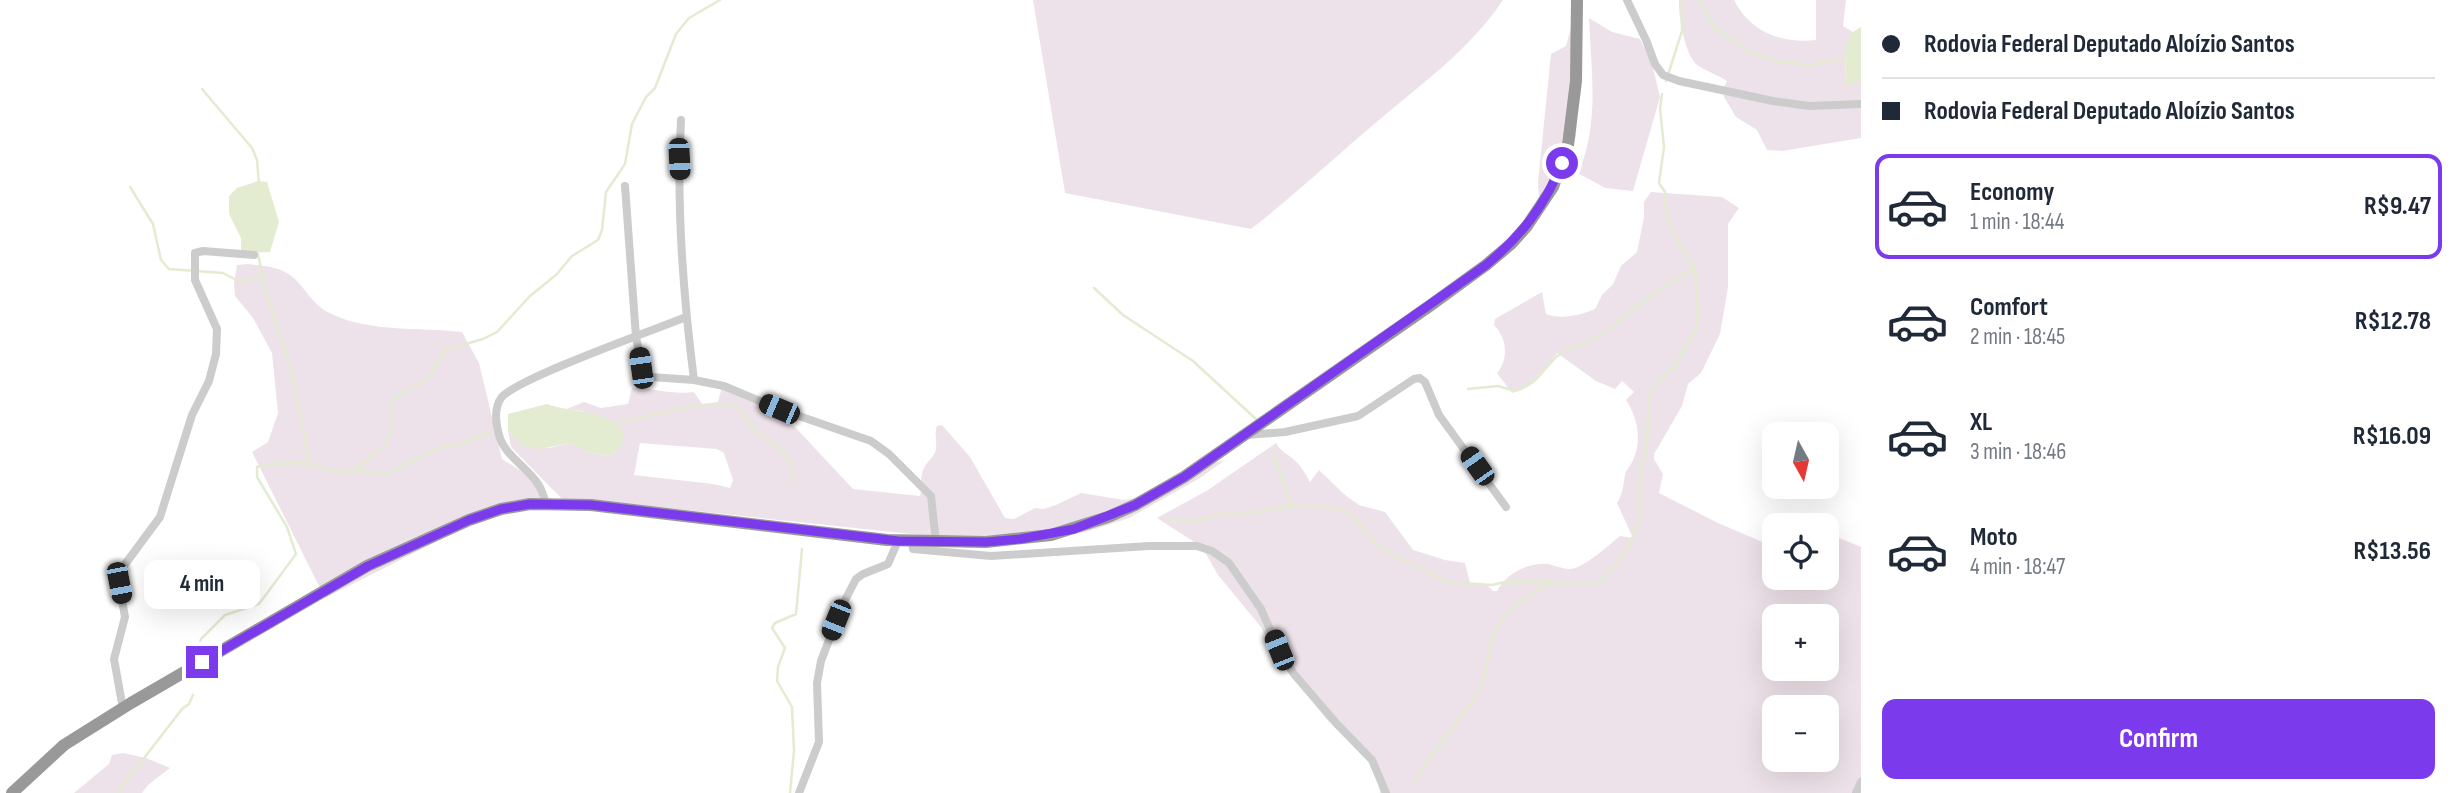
<!DOCTYPE html>
<html lang="en">
<head>
<meta charset="utf-8">
<style>
  :root { --surface:#fff; --page:#f6f6f7; --text:#1f2937; --muted:#747a83; --line:#e0e1e3; --accent:#7c3aed }
  body { margin:0; font-family:"Sofia Sans Condensed",sans-serif; background:var(--page); color:var(--text); height:100vh; display:flex; flex-direction:column; font-size:26px; white-space:nowrap }
  * { box-sizing:border-box; margin:0 }
  p { font-size:23px; color:var(--muted) }
  .icon { flex:none; width:38px; height:38px; fill:none; stroke:currentColor; stroke-width:2; stroke-linecap:round; stroke-linejoin:round }
  .map { position:relative; flex:1; overflow:hidden }
  .side { display:flex; flex-direction:column; background:var(--surface); width:595px }
  .side>* { flex:none }
  .banner { display:grid; align-content:center; height:154px; padding:0 21px; background:var(--surface) }
  .needle { width:46px; rotate:172deg }
  .tools { position:absolute; left:1762px; top:422px; display:grid; gap:14px }
  .tools a { display:grid; place-items:center; width:77px; height:77px; border-radius:14px; background:var(--surface); box-shadow:0 7px 28px #0002; font-size:35px }
  .end { position:absolute; width:32px; height:32px; margin:-16px; border:9px solid #7c3aed; background:#fff; box-shadow:0 0 0 4px #fff }
  .from { border-radius:50% }
  .bubble { position:absolute; height:49px; border-radius:14px; background:var(--surface); box-shadow:0 7px 28px #0002; font-size:23px; font-weight:700; line-height:49px; text-align:center }
  .car { position:absolute; width:21px; height:42px; margin:-21px -10px; border-radius:9px; box-shadow:0 0 5px 2px #0007; background:linear-gradient(#222 24%,#8ab4d8 0 40%,#222 0 76%,#8ab4d8 0 86%,#222 0) }
  .banner b { display:flex; align-items:center; gap:24px; height:66px; font-size:26px }
  .banner b+b { border-top:2px solid var(--line) }
  .banner i { width:18px; height:18px; background:var(--text) }
  ul { padding:0; list-style:none }
  li { display:flex; align-items:center; gap:21px; height:105px; margin:0 14px 10px; padding:0 7px; border:4px solid transparent; border-radius:14px }
  li div { flex:1 }
  li b { display:block; font-size:26px }
  li em { font-style:normal; font-weight:700 }
  li.active { border-color:var(--accent) }
  li>.icon { width:63px; height:63px; stroke-width:1.5 }
  .button { display:flex; gap:14px; margin-top:auto; padding:14px 21px }
  .button a { flex:1; height:80px; border-radius:14px; background:var(--accent); color:#fff; font-size:28px; font-weight:700; line-height:80px; text-align:center }
  main { display:flex; flex:1; min-height:0 }
  .map>svg:first-child { display:block }
  .green { fill:#ede2e9; fill-rule:evenodd }
  .water { fill:#e3ebd1 }
  .lines { fill:none; stroke-linecap:round; stroke-linejoin:round }
  .stream { stroke:#e3ebd1; stroke-width:2.5 }
  .minor { stroke:#ccc; stroke-width:8 }
  .highway { stroke:#999; stroke-width:12 }
  .route { stroke:#7c3aed; stroke-width:9 }
</style>
</head>
<body>
<main>
<div class="map">
<svg width="1861" height="793" viewBox="0 0 1861 793">
  <rect width="100%" height="100%" fill="#fff"/>
  <!-- green -->
  <path class="green" d="M1033 0H1503C1470 49 1424 82 1379 120 1336 156 1296 194 1251 229L1065 193Z
    M1679 0H1734C1750 32 1781 44 1816 40V0H1846L1843 26 1853 32 1845 49 1846 85 1861 80V138L1782 151 1767 150 1757 130 1736 117 1724 97 1723 89 1727 81C1718 75 1706 71 1697 65 1685 55 1678 16 1679 0Z
    M1574 17 1577 113 1576 136 1569 158 1545 210 1539 197 1538 182 1551 54 1566 46Z
    M1589 18 1612 32 1640 39 1652 64 1660 97 1633 191 1605 188 1578 173C1600 125 1591 69 1589 18Z
    M1651 192 1722 197 1739 208 1728 224V287L1720 334 1701 373 1688 384 1682 406 1654 454V459L1663 474 1659 493 1718 523 1774 547V578H1827V533L1861 547V793H1380L1376 774 1365 756 1329 722 1280 663 1261 627 1218 575 1202 547 1157 518 1208 490 1276 443C1281 452 1285 452 1292 458 1300 464 1305 473 1310 482L1319 470 1345 495 1359 505 1385 512 1413 550 1445 560 1465 563 1470 583 1488 586 1493 591H1497C1506 573 1529 562 1548 564 1558 566 1566 571 1575 568 1589 563 1608 546 1620 536L1633 538 1617 503C1623 493 1623 486 1625 475 1626 469 1631 466 1633 460 1642 441 1638 418 1626 400L1634 392 1622 381 1615 389 1596 381 1557 353 1534 383 1512 393 1497 373C1509 359 1507 338 1494 325L1495 319 1542 292 1546 314C1561 320 1581 315 1595 309L1602 295 1613 284 1621 266 1637 252 1644 217V202ZM1774 616H1827V668H1774ZM1774 707H1827V760H1774Z
    M248 264C262 266 278 266 290 275 303 284 310 301 324 310 362 333 419 327 462 332L479 363 502 459 520 470 544 492 533 505 489 515 325 598 252 452 268 442 278 413 272 353 253 318 235 296 234 283 237 265Z
    M723 383 769 409 795 427 853 489 920 496C923 487 919 477 924 468 927 461 935 457 936 449 937 440 934 434 937 426L942 425 970 457 1005 518 1014 519 1035 508 1043 509 1056 505 1081 493 1124 500 1137 498 1207 465 1225 460 1200 478 1129 518 1086 532 1035 541H978L619 503 564 501 511 447 508 431 522 446 549 448 571 443 588 452 609 456 621 447C602 423 597 408 564 410L584 402 601 408 628 404 632 388C653 388 672 395 694 392L702 404 718 402ZM640 443 717 449 724 453 733 480 730 488 713 484 634 475Z
    M123 753 146 758 170 768 148 785 142 793H74L109 764 112 755Z"/>
  <!-- water -->
  <path class="water" d="M1861 27V80L1846 86 1845 49 1851 33Z
    M258 181 267 182 279 222 270 252 241 253V238L229 214V196L237 188Z
    M547 404C573 414 605 407 624 433L621 447 609 456 588 452 571 443 540 449 522 446 508 431V414Z"/>
  <g class="lines">
    <!-- stream -->
    <path class="stream" d="M1699 0 1714 27 1749 52 1777 61 1811 65 1848 57
      M1666 81 1682 31V0
      M202 89 252 148 257 160 259 184
      M130 187 153 224 161 260 169 269 223 273 242 283 262 275
      M258 254 265 289 290 365 310 464
      M1094 288 1123 315 1193 361 1257 420
      M1468 389 1498 386 1515 391C1536 385 1542 371 1556 357 1567 347 1583 346 1595 338 1629 317 1655 287 1692 270L1694 266
      M615 424C640 418 717 396 738 408 746 413 747 425 758 433 781 448 791 453 795 483
      M1273 454 1292 507
      M353 472 387 443 391 428 392 400 428 378 445 350 483 339 497 332 530 296 556 275 572 256 598 240 602 230 606 192 625 164 632 124 646 97 655 88 676 34 689 18 720 0
      M1168 520 1198 521 1222 514H1243L1256 511 1262 512 1275 508 1300 506 1328 507 1345 511 1353 517 1374 541 1387 552 1448 582 1492 585 1505 582 1536 581 1593 585 1604 578 1622 556 1630 544 1640 517 1639 479 1647 441 1649 392 1676 364 1696 330 1698 317 1695 270 1673 233 1665 206V192L1659 183 1664 147 1660 109 1662 94
      M198 650 201 639 225 615 259 604 296 554 287 527 257 477V467L265 464 304 463 336 472 365 471 386 475 434 449 465 443 493 431
      M1415 780C1433 750 1456 725 1475 697 1484 684 1486 671 1488 656 1496 614 1518 602 1552 582
      M117 793C139 765 160 737 182 709L189 704 193 695
      M790 793 794 751 792 707 777 681 778 667 785 648 772 628 775 623 796 614 802 549"/>
    <!-- minor -->
    <path class="minor" d="M1627 0 1646 40 1655 64 1663 75 1679 81 1773 101 1809 106 1861 104
      M681 120C676 206 683 294 694 380
      M625 186 636 337 643 373 651 377 694 380 724 386 779 409 871 441 889 454 931 496 936 542
      M1246 435 1285 432 1358 416 1414 379 1420 378 1425 382 1439 415 1506 507
      M546 504C544 497 542 490 538 484 527 467 504 455 499 435 496 424 494 408 501 398 515 379 654 330 686 317
      M912 541 913 549 991 556 1149 546H1197L1212 551 1229 563 1261 609 1279 650 1294 674 1337 724 1372 760 1386 793
      M123 709 114 659 125 617 119 583 120 571 160 517 192 415 209 381 216 354 217 329 195 280V253L203 251 254 255
      M799 793 819 742 817 683 821 661 842 606 856 579 863 574 888 564 898 541
      M1856 793 1861 782"/>
    <!-- highway -->
    <path class="highway" d="M12 793 64 745 131 703 367 566 469 520 501 509 530 504 591 505 887 540 986 542 1051 535 1108 517 1135 505 1184 477 1431 305 1486 265 1511 244 1527 226 1553 187 1568 145 1576 81 1577 0"/>
  </g>
  <g class="lines">
    <!-- route -->
    <path class="route" d="M202 662 368 566 469 520 501 509 530 504 591 505 898 541 986 542 1020 539 1074 529 1135 505 1184 477 1486 265C1521 236 1545 206 1562 163"/>
  </g>
</svg>
<div class="tools">
<a><svg class="needle" viewBox="-14 -14 28 28"><path d="M0-13l5 13h-10z" fill="#e53935"/><path d="M0 13l5-13h-10z" fill="#747a83"/></svg></a>
<a><svg class="icon" aria-label="locate" viewBox="0 0 24 24"><circle cx="12" cy="12" r="6"/><path d="M12 2v4M12 18v4M2 12h4M18 12h4"/></svg></a>
<a>+</a>
<a>−</a>
</div>
<i class="end from" style="left:1562px;top:163px"></i>
<i class="end" style="left:202px;top:662px"></i>
<div class="bubble" style="left:144px;top:560px;width:116px">4 min</div>
<i class="car" style="left:679px;top:159px;rotate:177deg"></i>
<i class="car" style="left:641px;top:368px;rotate:352deg"></i>
<i class="car" style="left:779px;top:409px;rotate:293deg"></i>
<i class="car" style="left:1477px;top:466px;rotate:325deg"></i>
<i class="car" style="left:119px;top:583px;rotate:169deg"></i>
<i class="car" style="left:836px;top:620px;rotate:202deg"></i>
<i class="car" style="left:1279px;top:650px;rotate:338deg"></i>
</div>
<section class="side">
<div class="banner">
<b><i class="from"></i>Rodovia Federal Deputado Aloízio Santos</b>
<b><i></i>Rodovia Federal Deputado Aloízio Santos</b>
</div>
<ul>
<li class="active"><svg class="icon" aria-label="car" viewBox="0 0 24 24"><path d="M5 17H2v-5l4-1 3-4h7l3 4 3 1v5h-3M9 17h6M6 11h13"/><circle cx="7" cy="17" r="2"/><circle cx="17" cy="17" r="2"/></svg><div><b>Economy</b><p>1 min · 18:44</p></div><em>R$9.47</em></li>
<li><svg class="icon" aria-label="car" viewBox="0 0 24 24"><path d="M5 17H2v-5l4-1 3-4h7l3 4 3 1v5h-3M9 17h6M6 11h13"/><circle cx="7" cy="17" r="2"/><circle cx="17" cy="17" r="2"/></svg><div><b>Comfort</b><p>2 min · 18:45</p></div><em>R$12.78</em></li>
<li><svg class="icon" aria-label="car" viewBox="0 0 24 24"><path d="M5 17H2v-5l4-1 3-4h7l3 4 3 1v5h-3M9 17h6M6 11h13"/><circle cx="7" cy="17" r="2"/><circle cx="17" cy="17" r="2"/></svg><div><b>XL</b><p>3 min · 18:46</p></div><em>R$16.09</em></li>
<li><svg class="icon" aria-label="car" viewBox="0 0 24 24"><path d="M5 17H2v-5l4-1 3-4h7l3 4 3 1v5h-3M9 17h6M6 11h13"/><circle cx="7" cy="17" r="2"/><circle cx="17" cy="17" r="2"/></svg><div><b>Moto</b><p>4 min · 18:47</p></div><em>R$13.56</em></li>
</ul>
<div class="button"><a>Confirm</a></div>
</section>
</main>
</body>
</html>
